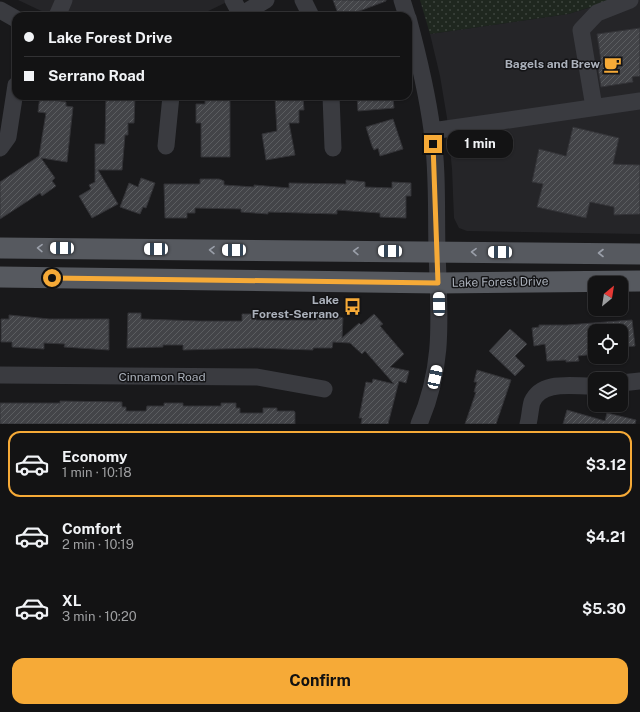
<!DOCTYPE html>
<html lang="en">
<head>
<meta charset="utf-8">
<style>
  :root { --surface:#131314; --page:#202022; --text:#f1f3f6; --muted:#9d9ea0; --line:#323234; --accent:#f6aa37 }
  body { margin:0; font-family:"Public Sans",sans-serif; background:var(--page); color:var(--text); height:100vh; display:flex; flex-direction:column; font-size:15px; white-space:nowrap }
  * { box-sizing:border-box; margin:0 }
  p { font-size:13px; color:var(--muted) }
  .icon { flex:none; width:22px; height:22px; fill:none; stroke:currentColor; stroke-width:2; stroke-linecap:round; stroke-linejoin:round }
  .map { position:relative; height:424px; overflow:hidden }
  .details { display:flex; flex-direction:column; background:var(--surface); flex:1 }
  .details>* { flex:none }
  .hud { position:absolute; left:12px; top:12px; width:400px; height:88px; border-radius:12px; box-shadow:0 1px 3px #0004,0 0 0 1px var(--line); display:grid; align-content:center; height:88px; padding:0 12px; background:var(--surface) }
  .needle { width:26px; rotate:30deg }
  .buttons { position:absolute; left:588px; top:276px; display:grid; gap:8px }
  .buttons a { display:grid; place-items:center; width:40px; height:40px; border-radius:8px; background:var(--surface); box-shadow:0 1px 3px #0004,0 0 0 1px var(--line); font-size:20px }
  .end { position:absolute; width:18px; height:18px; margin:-9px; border:5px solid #f6aa37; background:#111; box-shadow:0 0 0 2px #111 }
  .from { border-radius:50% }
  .bubble { position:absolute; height:28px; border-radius:12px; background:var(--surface); box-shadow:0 1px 3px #0004,0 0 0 1px var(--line); font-size:13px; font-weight:700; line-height:28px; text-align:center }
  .car { position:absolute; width:12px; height:24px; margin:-12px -6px; border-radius:5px; box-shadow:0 0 3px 1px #0007; background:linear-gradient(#fff 24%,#345 0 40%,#fff 0 76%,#345 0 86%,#fff 0) }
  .hud b { display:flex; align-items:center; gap:14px; height:38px; font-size:15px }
  .hud b+b { border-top:1px solid var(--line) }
  .hud i { width:10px; height:10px; background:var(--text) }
  ul { padding:7px 0 0; list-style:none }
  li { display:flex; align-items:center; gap:12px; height:66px; margin:0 8px 6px; padding:0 4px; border:2px solid transparent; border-radius:12px }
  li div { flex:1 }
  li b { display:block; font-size:15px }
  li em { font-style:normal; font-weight:700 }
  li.on { border-color:var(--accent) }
  li>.icon { width:36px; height:36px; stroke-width:1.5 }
  .primary-button { display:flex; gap:8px; margin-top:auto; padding:8px 12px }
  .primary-button a { flex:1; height:46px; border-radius:12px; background:var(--accent); color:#111; font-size:16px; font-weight:700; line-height:46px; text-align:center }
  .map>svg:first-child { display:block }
  .built { fill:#252528 }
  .park { fill:url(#park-dots) }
  .building { fill:url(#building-hatch); stroke:#333337 }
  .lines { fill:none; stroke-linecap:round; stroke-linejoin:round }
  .minor { stroke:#3a3b40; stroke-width:17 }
  .major { stroke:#56595f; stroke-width:21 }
  .oneway { stroke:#9a9fa9 }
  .route { stroke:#f6aa37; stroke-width:5 }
  .labels { text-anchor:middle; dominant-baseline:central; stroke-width:3; stroke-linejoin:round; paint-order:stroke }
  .poi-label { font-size:12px; font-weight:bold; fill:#abb1bb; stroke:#141416; text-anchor:end }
  .street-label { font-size:12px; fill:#abb1bb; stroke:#141416 }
</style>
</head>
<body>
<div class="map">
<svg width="640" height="424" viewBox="0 0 640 424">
  <defs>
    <pattern id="park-dots" width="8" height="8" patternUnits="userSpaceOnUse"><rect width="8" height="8" fill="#1f271f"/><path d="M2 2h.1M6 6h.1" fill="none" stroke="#3d443e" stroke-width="1.8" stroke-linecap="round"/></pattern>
    <pattern id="building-hatch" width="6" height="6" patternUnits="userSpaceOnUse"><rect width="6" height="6" fill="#434448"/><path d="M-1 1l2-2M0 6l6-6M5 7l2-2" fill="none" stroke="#5b5d60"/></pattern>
  </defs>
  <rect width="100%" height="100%" fill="#19191b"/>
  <!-- built -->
  <path class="built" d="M18 0H231L198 16H52Z
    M615 0H640V234L467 231 459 228 454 218 452 169 447 118 440 76 430 34 568 14Z"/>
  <!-- park -->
  <path class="park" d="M420 0H615L568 14 430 34Z"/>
  <!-- building -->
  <path class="building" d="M333 0H386V1L346 16H339Z
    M640 28V76L632 77 633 82 601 87 597 61H601L597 34Z
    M40 96H55L54 100 66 102V106L73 107 67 162 41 158 55 178 52 181 56 186 42 196 40 193 0 219V182L39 156 46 113 38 112Z
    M106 96H135L134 123H128V135H125L122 170H98L118 204 92 218 79 196 91 189 89 185 95 182V144H105Z
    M205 96 230 98V157H201V123H196V104H205Z
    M357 96 393 98 394 108 358 111Z
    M303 97 304 110H299V123H289L295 155 266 160 262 134 277 131 275 98Z
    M393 119 403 149 380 156 378 148 374 150 372 146 366 127Z
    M573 127 619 138 613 164 640 165V214L614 215V207L590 202 586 218 537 207 543 184 532 182 539 149 566 156Z
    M141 178 155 183 146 208 143 207 140 214 120 207 129 183 138 187Z
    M200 179H219L224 181V185L254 187V185L289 188V183L346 184V180L365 182V187L392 188V182L411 183V196H406V218L380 217V213L337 210V214L268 212V214L241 212V209L195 208V213H187V218H165L164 184H200Z
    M128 313H141V319L199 321H242V314H256V320H317V316H337L343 318 342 338 359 323 361 325 374 314 383 324 380 326 404 354 390 367 409 371 406 383 399 381 388 424H361L362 418H359L366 382 372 383 373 379 394 384 365 351 362 354 350 343 333 342 332 348H313V350L256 348 183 350V345H163V347L127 348Z
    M9 315 49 319H109V350L64 347 65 344 44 343V349L12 347V342H1V319H9Z
    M632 320 635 346 621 347V331H593L595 354 578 356 579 361 566 362V360L547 361 545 344 534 346 532 328 539 327V325H567Z
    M510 329 527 344 515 356 525 366 515 376 489 351Z
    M477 370 511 380 496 424H465L476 392H474L477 382H474Z
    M60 401 122 402V407H126V411H146L147 406H164V403H183V406H221V403H236V408H240V413H263V408H277V411H294L295 412V424H0V403H60Z
    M567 410 605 421 607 413 636 420 635 424H563Z"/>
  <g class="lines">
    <!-- minor -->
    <path class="minor" d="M233 0 241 15
      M303 0 311 16
      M402 0 407 16
      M0 10 16 19
      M57 16 64 0
      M239 16 266 0
      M408 18C418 55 427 92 432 130 438 170 436 211 437 251 439 314 445 365 419 424
      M331 96 333 148
      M594 107 581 30 597 13 630 0
      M432 131 640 101
      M166 146 171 96
      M0 148 8 137 16 85
      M0 375 257 377 324 389
      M621 383 640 381
      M528 424C530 417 530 409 532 402 542 379 575 387 595 386"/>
    <!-- major -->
    <path class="major" d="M0 248 640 254
      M0 277 438 283 640 281"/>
  </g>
  <!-- one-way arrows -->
  <defs><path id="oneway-chevron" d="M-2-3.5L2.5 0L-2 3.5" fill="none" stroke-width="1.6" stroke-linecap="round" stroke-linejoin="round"/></defs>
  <g class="oneway">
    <use href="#oneway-chevron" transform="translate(40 248) rotate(-179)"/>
    <use href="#oneway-chevron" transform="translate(212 250) rotate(-179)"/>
    <use href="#oneway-chevron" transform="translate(356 251) rotate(-179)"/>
    <use href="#oneway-chevron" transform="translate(474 252) rotate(-179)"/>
    <use href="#oneway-chevron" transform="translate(601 253) rotate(-180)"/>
  </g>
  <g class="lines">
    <!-- route -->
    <path class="route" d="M52 278 438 283 433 144"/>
  </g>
  <!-- icons -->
  <defs>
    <symbol id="cafe-bare" viewBox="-9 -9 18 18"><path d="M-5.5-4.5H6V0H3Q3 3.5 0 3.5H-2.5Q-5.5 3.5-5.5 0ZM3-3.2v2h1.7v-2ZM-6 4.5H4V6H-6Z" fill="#f6aa37" stroke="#141416" stroke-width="2.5" paint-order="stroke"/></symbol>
    <symbol id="bus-bare" viewBox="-9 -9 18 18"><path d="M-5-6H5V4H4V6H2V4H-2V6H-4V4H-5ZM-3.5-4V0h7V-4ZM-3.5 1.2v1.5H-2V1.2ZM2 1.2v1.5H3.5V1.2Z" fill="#f6aa37" stroke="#141416" stroke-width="2.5" paint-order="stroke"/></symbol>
  </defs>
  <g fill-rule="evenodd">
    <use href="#cafe-bare" x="600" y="52" width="25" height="25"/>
    <use href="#bus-bare" x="340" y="294" width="25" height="25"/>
  </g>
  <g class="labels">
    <!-- poi labels -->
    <g class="poi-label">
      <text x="600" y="64">Bagels and Brew</text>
      <text x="339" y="300">Lake<tspan x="339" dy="14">Forest-Serrano</tspan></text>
    </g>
    <!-- street labels -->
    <g class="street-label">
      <text transform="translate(500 282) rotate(-1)">Lake Forest Drive</text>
      <text x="162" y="377">Cinnamon Road</text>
    </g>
  </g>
</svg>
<div class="buttons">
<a><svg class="needle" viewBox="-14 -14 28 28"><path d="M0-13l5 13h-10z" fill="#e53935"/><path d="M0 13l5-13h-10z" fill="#9d9ea0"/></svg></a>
<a><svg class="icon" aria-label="locate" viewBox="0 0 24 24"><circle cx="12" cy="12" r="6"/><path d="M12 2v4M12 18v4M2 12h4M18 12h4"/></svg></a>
<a><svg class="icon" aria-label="layers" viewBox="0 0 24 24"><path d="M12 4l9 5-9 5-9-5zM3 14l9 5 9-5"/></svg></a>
</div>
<i class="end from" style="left:52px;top:278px"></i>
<i class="end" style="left:433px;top:144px"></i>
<div class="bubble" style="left:447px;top:130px;width:66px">1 min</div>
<i class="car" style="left:62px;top:248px;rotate:271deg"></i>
<i class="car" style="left:156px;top:249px;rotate:270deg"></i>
<i class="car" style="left:234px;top:250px;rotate:270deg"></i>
<i class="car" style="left:390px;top:251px;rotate:271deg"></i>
<i class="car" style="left:500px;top:252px;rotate:271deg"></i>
<i class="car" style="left:439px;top:304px;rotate:359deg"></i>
<i class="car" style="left:435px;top:377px;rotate:12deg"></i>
<div class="hud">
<b><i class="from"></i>Lake Forest Drive</b>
<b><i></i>Serrano Road</b>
</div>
</div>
<section class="details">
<ul>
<li class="on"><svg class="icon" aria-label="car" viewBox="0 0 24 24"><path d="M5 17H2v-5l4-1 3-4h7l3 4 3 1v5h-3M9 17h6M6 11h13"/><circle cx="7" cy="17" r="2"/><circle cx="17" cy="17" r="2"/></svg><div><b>Economy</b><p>1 min · 10:18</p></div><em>$3.12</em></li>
<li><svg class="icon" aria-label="car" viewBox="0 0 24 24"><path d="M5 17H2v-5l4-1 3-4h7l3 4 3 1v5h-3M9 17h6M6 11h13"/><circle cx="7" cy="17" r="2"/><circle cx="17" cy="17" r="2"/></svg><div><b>Comfort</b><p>2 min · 10:19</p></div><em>$4.21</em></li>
<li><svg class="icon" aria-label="car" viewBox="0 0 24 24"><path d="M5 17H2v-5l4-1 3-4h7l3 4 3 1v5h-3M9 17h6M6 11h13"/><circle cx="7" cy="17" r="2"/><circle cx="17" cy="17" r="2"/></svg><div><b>XL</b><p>3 min · 10:20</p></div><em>$5.30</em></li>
</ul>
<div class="primary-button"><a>Confirm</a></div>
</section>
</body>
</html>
